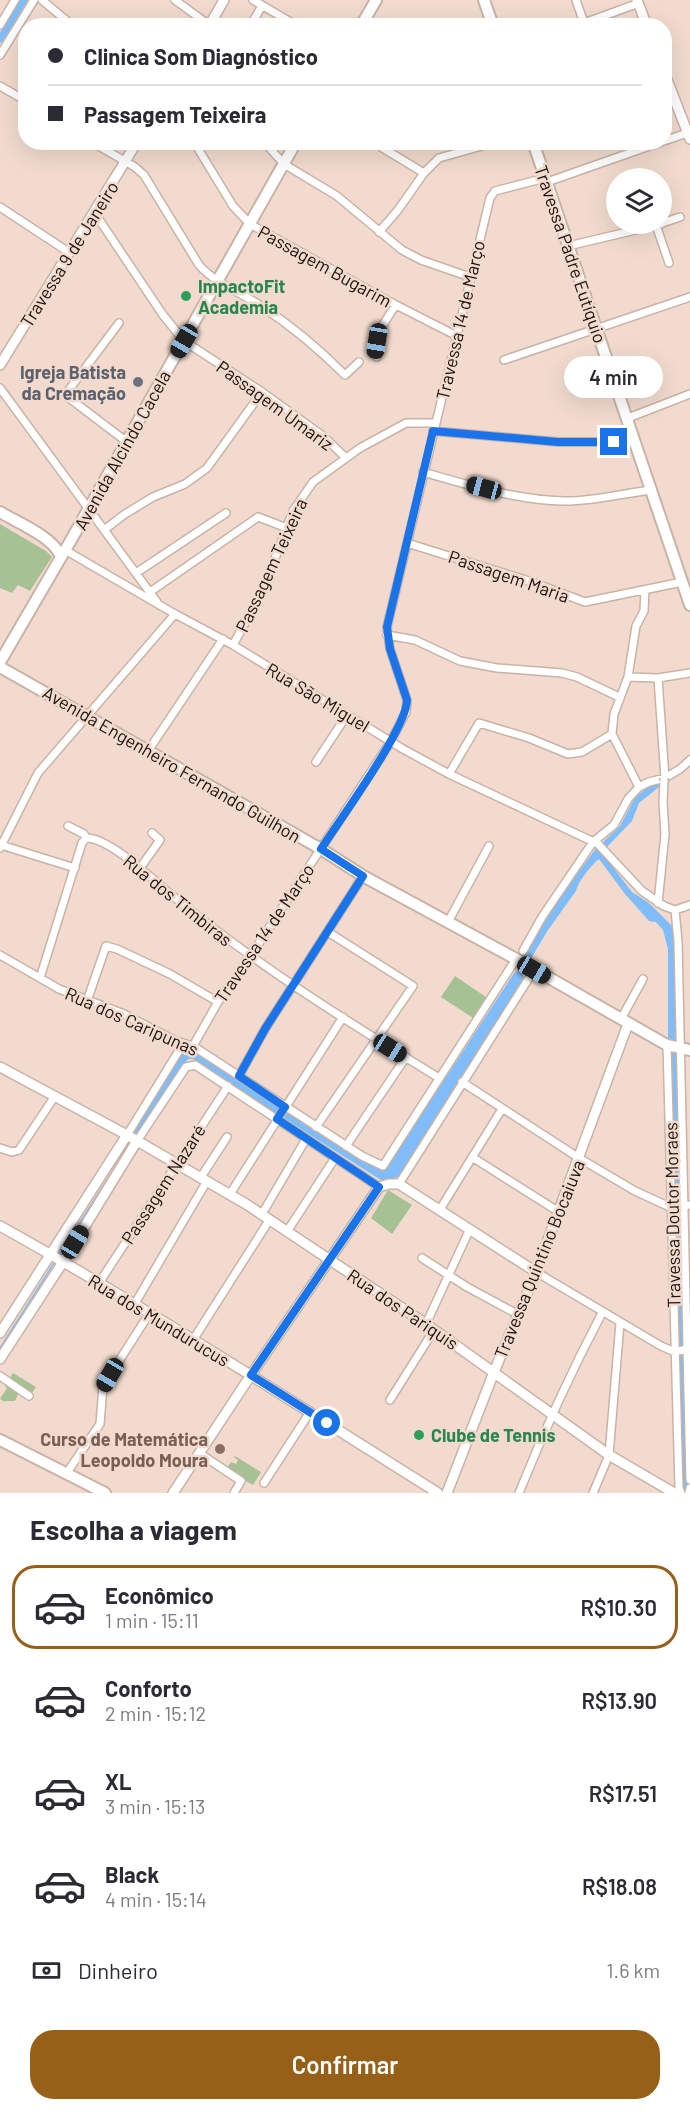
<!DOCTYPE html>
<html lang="pt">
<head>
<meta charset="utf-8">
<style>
  :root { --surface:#fff; --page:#f2f2f3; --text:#2b2b33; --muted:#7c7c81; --line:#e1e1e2; --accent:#966018 }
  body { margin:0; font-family:Barlow,sans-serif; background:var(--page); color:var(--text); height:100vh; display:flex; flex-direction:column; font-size:22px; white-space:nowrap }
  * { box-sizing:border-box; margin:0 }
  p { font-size:20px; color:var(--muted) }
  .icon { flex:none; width:33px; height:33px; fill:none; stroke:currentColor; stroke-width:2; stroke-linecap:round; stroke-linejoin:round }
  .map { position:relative; height:1493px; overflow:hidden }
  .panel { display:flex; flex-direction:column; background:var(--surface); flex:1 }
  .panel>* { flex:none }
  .hud { position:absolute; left:18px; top:18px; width:654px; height:132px; border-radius:24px; box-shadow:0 6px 24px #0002; display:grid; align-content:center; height:132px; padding:0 30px; background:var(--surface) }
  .controls { position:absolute; left:606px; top:168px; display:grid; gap:12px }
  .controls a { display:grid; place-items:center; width:66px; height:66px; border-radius:50%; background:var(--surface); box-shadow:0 6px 24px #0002; font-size:30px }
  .end { position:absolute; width:27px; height:27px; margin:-14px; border:8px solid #1a73e8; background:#fff; box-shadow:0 0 0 3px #fff }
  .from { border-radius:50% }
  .bubble { position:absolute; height:42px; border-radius:21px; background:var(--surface); box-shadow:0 6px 24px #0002; font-size:20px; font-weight:600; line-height:42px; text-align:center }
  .car { position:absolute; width:18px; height:36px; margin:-18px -9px; border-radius:8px; box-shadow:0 0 4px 2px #0007; background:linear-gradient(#222 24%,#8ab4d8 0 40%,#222 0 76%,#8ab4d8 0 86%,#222 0) }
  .hud b { display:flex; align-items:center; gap:21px; height:57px; font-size:22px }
  .hud b+b { border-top:2px solid var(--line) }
  .hud i { width:15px; height:15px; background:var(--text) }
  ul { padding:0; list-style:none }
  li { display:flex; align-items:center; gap:18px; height:84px; margin:0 12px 9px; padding:0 18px; border:3px solid transparent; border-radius:24px }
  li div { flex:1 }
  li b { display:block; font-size:22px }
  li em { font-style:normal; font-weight:600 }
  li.selected { border-color:var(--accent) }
  li>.icon { width:54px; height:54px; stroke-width:1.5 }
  h2 { padding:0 30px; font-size:27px; line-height:72px }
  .pay { display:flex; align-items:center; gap:15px; height:66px; padding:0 30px; font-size:22px }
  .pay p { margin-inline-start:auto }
  .action { display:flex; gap:12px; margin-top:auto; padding:12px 30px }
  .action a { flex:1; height:69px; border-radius:24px; background:var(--accent); color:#fff; font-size:24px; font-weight:600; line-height:69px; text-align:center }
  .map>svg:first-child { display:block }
  .green { fill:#a6c295 }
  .water { fill:#80bcf7 }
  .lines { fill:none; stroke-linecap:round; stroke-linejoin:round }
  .stream { stroke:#80bcf7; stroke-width:1.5 }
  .canal { stroke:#80bcf7; stroke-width:7 }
  .minor-casing { stroke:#c9b3a6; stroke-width:10 }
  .tertiary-casing { stroke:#c9b3a6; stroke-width:12 }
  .secondary-casing { stroke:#c9b3a6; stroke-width:14 }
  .minor { stroke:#fff; stroke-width:7 }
  .tertiary { stroke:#fff; stroke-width:9 }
  .secondary { stroke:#fff; stroke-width:10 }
  .minor-bridge-casing { stroke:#c9b3a6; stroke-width:10; stroke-linecap:butt }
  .minor-bridge { stroke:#fff; stroke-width:7 }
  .route { stroke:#1a73e8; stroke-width:8 }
  .leisure-dot { fill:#2e9e5b; stroke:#f2dbce; stroke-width:2 }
  .worship-dot { fill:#6b7280; stroke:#f2dbce; stroke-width:2 }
  .education-dot { fill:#8d6e63; stroke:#f2dbce; stroke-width:2 }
  .labels { text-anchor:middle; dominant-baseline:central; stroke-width:5; stroke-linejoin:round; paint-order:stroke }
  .street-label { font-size:18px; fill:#1a120d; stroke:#f2dbce }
  .leisure-label { font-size:18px; font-weight:bold; fill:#27864d; stroke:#f2dbce; text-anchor:start }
  .worship-label { font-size:18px; font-weight:bold; fill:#5b616d; stroke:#f2dbce; text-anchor:end }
  .education-label { font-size:18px; font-weight:bold; fill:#785e54; stroke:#f2dbce; text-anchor:end }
</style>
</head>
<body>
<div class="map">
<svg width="690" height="1493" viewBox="0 0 690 1493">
  <rect width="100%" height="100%" fill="#f2dbce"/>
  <!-- green -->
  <path class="green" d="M0 524 46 551 52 557 30 591 18 585 12 593 0 588Z
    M455 976 486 997 473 1018 441 997Z
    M388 1190 412 1205 392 1234 371 1218Z
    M13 1373 36 1387 30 1396 20 1390 15 1401H6L5 1402 0 1399 7 1388 5 1386Z
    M235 1456 261 1472 253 1485 226 1470 231 1462 236 1464 238 1460 234 1457Z"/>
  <!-- water -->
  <path class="water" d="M661 781 659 787 639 803 632 821 606 848 601 844 620 826 634 799 650 785Z
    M597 847 604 851 603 854 632 892 649 903 676 930 678 1043 668 1041V949L663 930 656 922 649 921 625 894 599 859C591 865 578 882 576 891L548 930 530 960 523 957 560 897Z
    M518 971 523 974V983L400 1176 384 1182 282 1117 286 1111 381 1169 386 1167 456 1062 514 973Z
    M188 1046 280 1107 275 1114 193 1059H188L138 1136 133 1133 174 1067 179 1054 185 1047Z
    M671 1058 678 1060 682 1203H674Z
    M677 1211H682L686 1345H679Z
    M687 1359 689 1491 683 1490 679 1360Z"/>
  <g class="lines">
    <!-- stream -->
    <path class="stream" d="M58 1256 129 1146
      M0 1348 54 1263"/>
    <!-- canal -->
    <path class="canal" d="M0 39 24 0
      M673 1043 674 1068
      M682 1337 683 1368"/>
    <defs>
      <path id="minor" d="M42 0 73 26
        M175 0 209 25
        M253 0 294 24
        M576 0 584 23
        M0 25 15 0
        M250 26 262 6
        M576 26 639 3
        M0 55 34 0
        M0 86 26 101
        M664 141 690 132
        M92 142 135 167 144 175 199 265C216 284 240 292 261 306 292 326 319 349 345 375L359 362
        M194 142 233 206 250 224 396 305 457 336
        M264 142 284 164 337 196 402 250 421 260 470 277
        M381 142V147L424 173
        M547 182 661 142
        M0 207 70 253
        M94 212 163 315 184 341 262 392 323 436 346 458
        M662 223 680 217
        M656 225 669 263
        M379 232 398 210 424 173 439 158 496 142
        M568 246 661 224
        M119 323 65 395 127 442
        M377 357C372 339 386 319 396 305
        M504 360 690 297
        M0 388 157 602
        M628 418 690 394
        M433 431 558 442H635
        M423 472C468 485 516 500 564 501 589 502 625 493 651 490
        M104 530 125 514 153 497 185 484 207 468 262 392
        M407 543 529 581 585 602 682 582
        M65 550 175 614 233 645 403 749 449 774 598 844 642 891 664 906 675 910 690 905
        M136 573 226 513
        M150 592 258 517 287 528
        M387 635 415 640 460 661 497 668 562 673 577 677 619 697
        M233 645 263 590 293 511 313 482 360 448 406 423H435
        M628 677 658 678 690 673
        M658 678 665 778
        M148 751 223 639
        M316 762 347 715
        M449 774 479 723 529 738 568 754 582 752 612 734
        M639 787 612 734 614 714 628 677 636 626 644 611 645 590
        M68 826 84 834 86 838C108 837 151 878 168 892 253 963 345 1020 439 1078
        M1 845 75 868
        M0 848 38 773 175 614
        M140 868 160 840 152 833
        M658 903 665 834 663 802 664 781
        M675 910 678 941 690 1480
        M448 922 489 846
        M523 951 542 917 593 842 614 825 628 799 639 787 649 782 665 778 680 769 690 760
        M0 955 59 989 124 1014 176 1041 193 1046 362 1156 383 1166 516 959
        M40 978 82 843 86 838
        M87 1001 106 946 117 949 170 974 218 1002
        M621 1019 643 979
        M667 1045 679 1488 681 1493
        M193 1046 218 1002 250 957 391 741 406 712 407 700 390 649 387 627 490 198 495 191 545 178
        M239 1076 265 1029 363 876
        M462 1082 579 1158 635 1191 672 1208 690 1205
        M316 1127 413 986 328 932
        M127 1135 183 1044
        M137 1141 186 1067 195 1065 379 1187
        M346 1146 406 1057
        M0 1148 12 1152 19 1150 55 1096
        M472 1157 559 1212
        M201 1177 227 1137
        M399 1184 534 970
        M230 1194 343 1017
        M439 1211 502 1109
        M262 1214 306 1139
        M288 1230 335 1158
        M422 1258 467 1287 519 1315
        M536 1272 661 1346 675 1352 690 1348
        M99 1283 228 1086
        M134 1305 207 1181
        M426 1324 469 1231
        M193 1340 270 1219
        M0 1376 29 1396
        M390 1400 434 1330
        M199 1453 241 1481 234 1493
        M66 1474 100 1424 103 1386 149 1314
        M264 1483 310 1412
        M519 1493C544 1431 571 1372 602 1313
        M593 1493 609 1455 620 1323
        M689 1493 690 1488"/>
      <path id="tertiary" d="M637 0 647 26
        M209 26 224 0
        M664 72 690 139
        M0 365 137 142
        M0 1067 127 1135 246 1204 426 1324 609 1455 674 1493
        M0 1226C149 1309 293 1402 438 1493
        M0 1333 127 1135
        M0 1359 63 1262 137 1141
        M173 1493 251 1375 379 1187 389 1184H399L536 1272
        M447 1493 494 1372 536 1272 628 1024"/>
      <path id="secondary" d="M484 0 493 26
        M361 26 376 0
        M533 142 690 605
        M0 512C18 523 54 537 61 557
        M0 662 71 540 296 142
        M0 667 321 849 363 876 516 959 667 1045 690 1050
        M0 1440 105 1493"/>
    </defs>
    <!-- minor casing -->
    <use href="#minor" class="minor-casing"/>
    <!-- tertiary casing -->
    <use href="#tertiary" class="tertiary-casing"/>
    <!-- secondary casing -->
    <use href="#secondary" class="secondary-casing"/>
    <!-- minor -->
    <use href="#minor" class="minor"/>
    <!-- tertiary -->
    <use href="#tertiary" class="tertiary"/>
    <!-- secondary -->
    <use href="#secondary" class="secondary"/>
    <defs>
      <path id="minor-bridge" d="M664 778V781"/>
    </defs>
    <!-- minor-bridge casing -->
    <use href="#minor-bridge" class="minor-bridge-casing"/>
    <!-- minor-bridge -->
    <use href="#minor-bridge" class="minor-bridge"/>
  </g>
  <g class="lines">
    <!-- route -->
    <path class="route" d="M327 1423 251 1375 379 1187 277 1119 285 1107 239 1076 265 1029 363 876 321 849C339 821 407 728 407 700L390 649 387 627 433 431 558 442H614"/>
  </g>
  <!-- markers -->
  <g class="leisure-dot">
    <circle cx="186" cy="296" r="6"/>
    <circle cx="419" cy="1435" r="6"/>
  </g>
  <circle class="worship-dot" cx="138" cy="382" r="6"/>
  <circle class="education-dot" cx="220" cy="1449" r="6"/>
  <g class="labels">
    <!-- street labels -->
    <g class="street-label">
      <text transform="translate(69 254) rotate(-58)">Travessa 9 de Janeiro</text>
      <text transform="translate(571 254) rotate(71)">Travessa Padre Eutíquio</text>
      <text transform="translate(325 266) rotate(29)">Passagem Bugarim</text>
      <text transform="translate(460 320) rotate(-77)">Travessa 14 de Março</text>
      <text transform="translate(275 405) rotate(36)">Passagem Umariz</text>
      <text transform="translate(122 450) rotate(-61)">Avenida Alcindo Cacela</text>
      <text transform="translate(271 565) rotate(-65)">Passagem Teixeira</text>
      <text transform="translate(509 576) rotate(19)">Passagem Maria</text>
      <text transform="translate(318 697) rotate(31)">Rua São Miguel</text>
      <text transform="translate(172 764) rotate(30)">Avenida Engenheiro Fernando Guilhon</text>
      <text transform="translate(178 900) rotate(39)">Rua dos Timbiras</text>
      <text transform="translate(264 933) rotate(-56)">Travessa 14 de Março</text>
      <text transform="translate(132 1021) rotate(24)">Rua dos Caripunas</text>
      <text transform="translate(163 1184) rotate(-57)">Passagem Nazaré</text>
      <text transform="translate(672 1215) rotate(-91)">Travessa Doutor Moraes</text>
      <text transform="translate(539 1259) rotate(-68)">Travessa Quintino Bocaiuva</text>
      <text transform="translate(403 1309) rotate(34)">Rua dos Pariquis</text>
      <text transform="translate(159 1320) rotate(31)">Rua dos Mundurucus</text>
    </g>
    <!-- leisure labels -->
    <g class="leisure-label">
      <text x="198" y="286">ImpactoFit<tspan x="198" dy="21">Academia</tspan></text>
      <text x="431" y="1435">Clube de Tennis</text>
    </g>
    <!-- worship labels -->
    <g class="worship-label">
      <text x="126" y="372">Igreja Batista<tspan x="126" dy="21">da Cremação</tspan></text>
    </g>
    <!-- education labels -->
    <g class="education-label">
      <text x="208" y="1439">Curso de Matemática<tspan x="208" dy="21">Leopoldo Moura</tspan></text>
    </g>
  </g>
</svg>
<div class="controls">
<a><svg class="icon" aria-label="layers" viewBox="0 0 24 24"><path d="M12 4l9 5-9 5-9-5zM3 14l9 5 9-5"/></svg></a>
</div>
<i class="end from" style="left:327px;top:1423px"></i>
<i class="end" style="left:614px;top:442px"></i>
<div class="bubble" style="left:564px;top:356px;width:99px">4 min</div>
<i class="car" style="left:184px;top:341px;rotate:210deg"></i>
<i class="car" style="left:377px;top:341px;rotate:189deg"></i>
<i class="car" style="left:484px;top:488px;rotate:285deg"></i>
<i class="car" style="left:534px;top:970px;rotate:120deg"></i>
<i class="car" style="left:390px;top:1048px;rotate:122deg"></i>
<i class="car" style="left:75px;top:1242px;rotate:31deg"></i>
<i class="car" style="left:110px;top:1375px;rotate:210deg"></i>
<div class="hud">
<b><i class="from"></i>Clinica Som Diagnóstico</b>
<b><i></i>Passagem Teixeira</b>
</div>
</div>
<section class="panel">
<h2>Escolha a viagem</h2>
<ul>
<li class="selected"><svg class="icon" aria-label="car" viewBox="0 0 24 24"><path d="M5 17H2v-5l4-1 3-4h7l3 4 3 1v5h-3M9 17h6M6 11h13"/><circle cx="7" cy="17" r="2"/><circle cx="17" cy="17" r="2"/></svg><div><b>Econômico</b><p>1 min · 15:11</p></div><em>R$10.30</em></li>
<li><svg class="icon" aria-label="car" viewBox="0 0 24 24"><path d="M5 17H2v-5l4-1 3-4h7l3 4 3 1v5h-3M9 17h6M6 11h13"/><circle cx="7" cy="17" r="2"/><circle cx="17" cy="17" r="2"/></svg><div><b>Conforto</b><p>2 min · 15:12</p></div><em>R$13.90</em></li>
<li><svg class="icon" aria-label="car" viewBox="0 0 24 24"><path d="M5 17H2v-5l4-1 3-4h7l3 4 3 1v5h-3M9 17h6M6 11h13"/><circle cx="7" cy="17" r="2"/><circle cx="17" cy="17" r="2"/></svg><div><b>XL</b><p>3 min · 15:13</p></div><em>R$17.51</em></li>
<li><svg class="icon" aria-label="car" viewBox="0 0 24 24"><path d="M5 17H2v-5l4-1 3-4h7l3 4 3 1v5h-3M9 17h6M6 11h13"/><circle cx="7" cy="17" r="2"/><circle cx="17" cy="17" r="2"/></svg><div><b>Black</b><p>4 min · 15:14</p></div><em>R$18.08</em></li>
</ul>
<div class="pay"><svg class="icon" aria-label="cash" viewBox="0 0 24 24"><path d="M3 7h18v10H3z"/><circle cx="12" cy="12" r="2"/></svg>Dinheiro<p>1.6 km</p></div>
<div class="action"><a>Confirmar</a></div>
</section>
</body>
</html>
